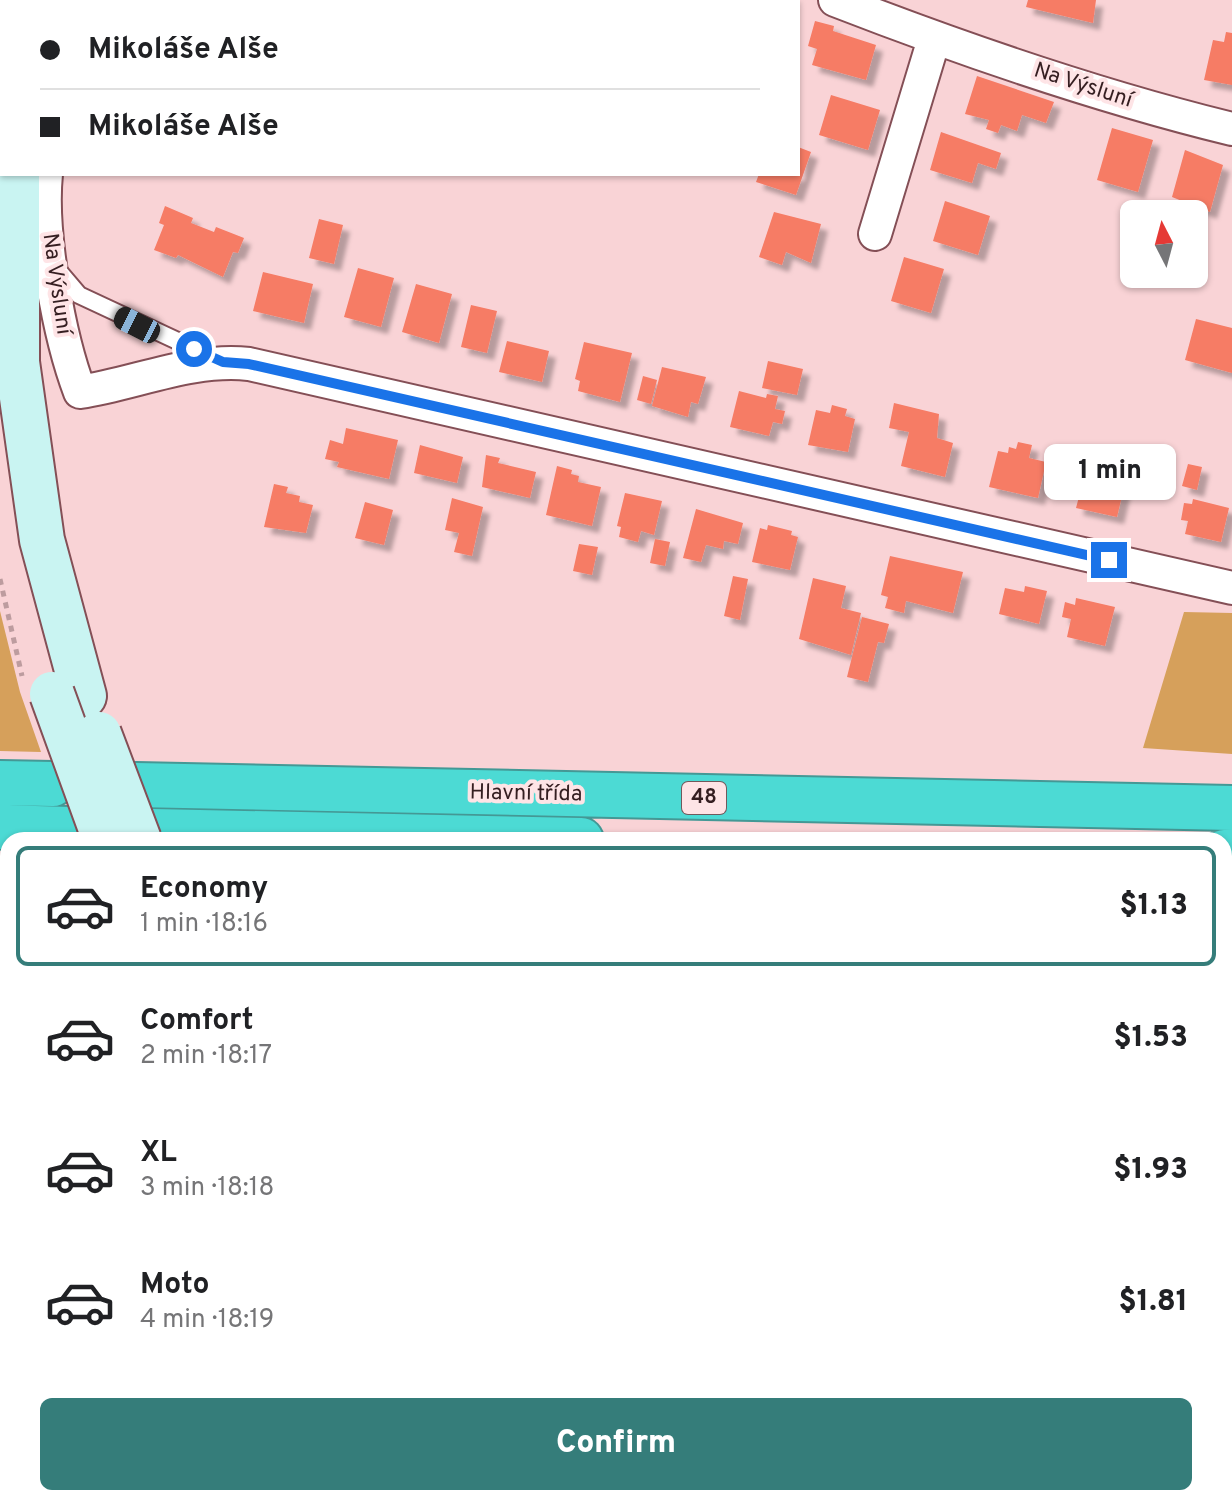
<!DOCTYPE html>
<html lang="en">
<head>
<meta charset="utf-8">
<style>
  :root { --surface:#fff; --page:#f2f2f2; --text:#202124; --muted:#757577; --line:#e0e0e0; --accent:#357d7a }
  body { margin:0; font-family:Overpass,sans-serif; background:var(--page); color:var(--text); height:100vh; display:flex; flex-direction:column; font-size:30px; white-space:nowrap }
  * { box-sizing:border-box; margin:0 }
  p { font-size:26px; color:var(--muted) }
  .icon { flex:none; width:44px; height:44px; fill:none; stroke:currentColor; stroke-width:2; stroke-linecap:round; stroke-linejoin:round }
  .map { position:relative; flex:1; overflow:hidden }
  .details { position:absolute; left:0px; top:832px; width:1232px; height:674px; display:flex; flex-direction:column; background:var(--surface); border-radius:24px 24px 0 0; box-shadow:0 2px 6px #0004 }
  .details>* { flex:none }
  .banner { position:absolute; left:0px; top:0px; width:800px; height:176px; box-shadow:0 2px 6px #0004; display:grid; align-content:center; height:176px; padding:0 40px; background:var(--surface) }
  .needle { width:52px; rotate:354deg }
  .buttons { position:absolute; left:1120px; top:200px; display:grid; gap:16px }
  .buttons a { display:grid; place-items:center; width:88px; height:88px; border-radius:12px; background:var(--surface); box-shadow:0 2px 6px #0004; font-size:40px }
  .end { position:absolute; width:36px; height:36px; margin:-18px; border:10px solid #1a73e8; background:#fff; box-shadow:0 0 0 4px #fff }
  .from { border-radius:50% }
  .bubble { position:absolute; height:56px; border-radius:12px; background:var(--surface); box-shadow:0 2px 6px #0004; font-size:26px; font-weight:800; line-height:56px; text-align:center }
  .car { position:absolute; width:24px; height:48px; margin:-24px -12px; border-radius:10px; box-shadow:0 0 6px 2px #0007; background:linear-gradient(#222 24%,#8ab4d8 0 40%,#222 0 76%,#8ab4d8 0 86%,#222 0) }
  .banner b { display:flex; align-items:center; gap:28px; height:76px; font-size:30px }
  .banner b+b { border-top:2px solid var(--line) }
  .banner i { width:20px; height:20px; background:var(--text) }
  ul { padding:14px 0 0; list-style:none }
  li { display:flex; align-items:center; gap:24px; height:120px; margin:0 16px 12px; padding:0 24px; border:4px solid transparent; border-radius:12px }
  li div { flex:1 }
  li b { display:block; font-size:30px }
  li em { font-style:normal; font-weight:800 }
  li.on { border-color:var(--accent) }
  li>.icon { width:72px; height:72px; stroke-width:1.5 }
  .primary-button { display:flex; gap:16px; margin-top:auto; padding:16px 40px }
  .primary-button a { flex:1; height:92px; border-radius:12px; background:var(--accent); color:#fff; font-size:32px; font-weight:800; line-height:92px; text-align:center }
  .map>svg:first-child { display:block }
  .built { fill:#fcc3c9 }
  .green { fill:#d6a05b }
  .lines { fill:none; stroke-linecap:round; stroke-linejoin:round }
  .stream { stroke:#6ca330; stroke-width:8 }
  .building { fill:#f67b65; filter:url(#shadow) }
  .lane-casing { stroke:#844f56; stroke-width:20 }
  .street-casing { stroke:#844f56; stroke-width:36 }
  .secondary-casing { stroke:#844f56; stroke-width:48 }
  .highway-casing { stroke:#449895; stroke-width:48 }
  .path { stroke:#bd9c9f; stroke-width:5; stroke-dasharray:6 6; stroke-linecap:butt }
  .lane { stroke:#fff; stroke-width:16 }
  .street { stroke:#fff; stroke-width:32 }
  .secondary { stroke:#c9f4f2; stroke-width:44 }
  .highway { stroke:#4cdad4; stroke-width:44 }
  .rail { stroke:#6b5053; stroke-width:6; stroke-dasharray:10 10; stroke-linecap:butt }
  .secondary-bridge-casing { stroke:#844f56; stroke-width:48; stroke-linecap:butt }
  .secondary-bridge { stroke:#c9f4f2; stroke-width:44 }
  .route { stroke:#1a73e8; stroke-width:10 }
  .labels { text-anchor:middle; dominant-baseline:central; stroke-width:8; stroke-linejoin:round; paint-order:stroke }
  .shield { fill:#fee4e6; stroke:#71595c; stroke-width:2 }
  .shield-label { font-size:20px; font-weight:bold; fill:#351e21 }
  .street-label { font-size:22px; fill:#351e21; stroke:#fee4e6 }
</style>
</head>
<body>
<div class="map">
<svg width="1232" height="1505" viewBox="0 0 1232 1505">
  <defs>
    <filter id="shadow"><feDropShadow dx="7" dy="7" stdDeviation="2" flood-color="#0004"/></filter>
  </defs>
  <rect width="100%" height="100%" fill="#f9d3d6"/>
  <!-- built -->
  <path class="built" d="M0 968 8 969V1107H0Z
    M8 1192V1498H283L284 1505H0V1193Z"/>
  <!-- green -->
  <path class="green" d="M0 611 20 692 41 752 0 751Z
    M1184 612 1232 613V754L1143 748Z
    M1232 1105V1478L1224 1475V1106Z
    M403 1498H985L995 1505H404Z"/>
  <g class="lines">
    <!-- stream -->
    <path class="stream" d="M1224 1417H1232
      M1224 1465 1232 1468"/>
  </g>
  <!-- building -->
  <path class="building" d="M1028 0H1096L1093 23 1026 7Z
    M815 21 834 26 833 31 876 45 866 80 812 65 817 49 808 46Z
    M1226 32 1232 33V85L1204 80 1213 40 1224 42Z
    M977 76 1054 102 1046 123 1022 115 1017 131 1001 125 998 133 986 129 989 120 965 114Z
    M831 95 880 110 868 150 819 135Z
    M1112 128 1153 140 1138 192 1097 180Z
    M941 132 1001 153 996 169 978 163 972 183 930 170Z
    M798 147 811 152 796 195 756 182 759 174H798Z
    M1185 150 1223 165 1210 212 1172 197Z
    M945 201 990 216 978 255 933 241Z
    M165 206 193 218 191 223 214 232 216 227 244 238 238 253 233 252 223 277 178 255 176 258 154 250 164 225 159 223Z
    M774 212 821 224 811 263 786 252 782 265 759 257Z
    M319 219 343 225 334 264 309 258Z
    M904 257 944 269 931 313 891 301Z
    M358 268 394 278 381 327 344 317Z
    M263 272 313 284 304 323 253 311Z
    M416 284 452 294 439 343 402 332Z
    M471 305 497 311 487 353 461 347Z
    M1196 319 1232 328V373L1185 360Z
    M507 341 549 351 542 382 499 372Z
    M584 342 632 353 620 402 578 391 580 381 575 379Z
    M768 361 803 369 797 395 762 388Z
    M662 367 706 377 698 404 691 402 688 417 652 406Z
    M643 376 657 380 651 404 637 400Z
    M739 391 766 398 767 394 778 396 775 409 785 411 782 424 773 422 769 436 730 427Z
    M894 403 939 414 937 438 953 443 945 477 901 466 909 432 889 428Z
    M832 405 847 409 845 416 855 419 848 452 808 445 816 410 830 413Z
    M346 428 398 440 389 479 337 467 339 462 325 459 330 440 343 444Z
    M1018 442 1032 445 1029 458 1046 462 1038 498 989 487 998 451 1008 453 1009 447 1016 449Z
    M420 445 463 457 457 483 414 473Z
    M1073 454 1087 457 1082 479 1067 476Z
    M486 455 500 458 498 463 536 472 530 498 482 487Z
    M1090 455 1103 458 1102 464 1128 471 1117 517 1076 508Z
    M1188 464 1202 467 1197 490 1182 486Z
    M557 466 572 470 571 474 579 476 578 482 601 487 592 526 546 515Z
    M274 484 288 487 286 493 300 496 299 502 313 505 306 533 264 527Z
    M625 493 662 501 654 535 641 531 638 542 619 537 621 527 617 526Z
    M452 498 483 507 472 556 454 552 459 533 445 530Z
    M1193 499 1229 508 1221 542 1185 534 1188 521 1181 520 1184 503 1192 504Z
    M365 502 393 510 384 545 355 538Z
    M696 509 743 523 738 544 724 541 723 549 706 545 701 562 683 558Z
    M768 525 792 531 791 535 798 537 790 570 752 562 760 528 767 530Z
    M655 539 670 542 665 566 650 563Z
    M579 544 598 547 592 575 573 571Z
    M890 556 963 572 953 613 906 601 904 613 885 608 888 597 881 595Z
    M733 576 748 579 740 620 724 616Z
    M813 578 846 586 841 608 861 613 851 655 799 639Z
    M1025 586 1047 591 1039 624 999 614 1005 588 1024 592Z
    M1076 598 1115 607 1105 646 1067 637 1071 619 1062 617 1065 602 1075 605Z
    M862 617 889 624 884 643 878 642 868 682 847 677Z
    M8 1448V1498L68 1499 46 1505H0V1450Z
    M185 1498H240L242 1505H187Z"/>
  <g class="lines">
    <defs>
      <path id="lane" d="M56 268 79 295 214 358
        M0 1268H8
        M261 1498 262 1505"/>
      <path id="street" d="M835 0C964 50 1097 96 1232 129
        M64 2V0
        M237 2 238 0
        M598 2 599 0
        M46 174C40 233 59 337 80 392 137 383 191 358 249 364L1232 588
        M875 234 934 39"/>
      <path id="secondary" d="M15 2V0
        M0 143 2 132
        M17 174V362L42 540 84 696
        M350 1498 351 1505"/>
      <path id="highway" d="M0 783 53 784
        M136 785 1232 808
        M0 827 69 829
        M153 831 581 840
        M1224 852H1232
        M1224 893H1232
        M0 910H8"/>
    </defs>
    <!-- lane casing -->
    <use href="#lane" class="lane-casing"/>
    <!-- street casing -->
    <use href="#street" class="street-casing"/>
    <!-- secondary casing -->
    <use href="#secondary" class="secondary-casing"/>
    <!-- highway casing -->
    <use href="#highway" class="highway-casing"/>
    <!-- path -->
    <path class="path" d="M0 579 22 676
      M289 1498 290 1505"/>
    <!-- lane -->
    <use href="#lane" class="lane"/>
    <!-- street -->
    <use href="#street" class="street"/>
    <!-- secondary -->
    <use href="#secondary" class="secondary"/>
    <!-- highway -->
    <use href="#highway" class="highway"/>
    <!-- rail -->
    <path class="rail" d="M1224 1085H1232
      M0 1157H8"/>
    <defs>
      <path id="secondary-bridge" d="M52 694 105 840
        M99 734 139 840"/>
    </defs>
    <!-- secondary-bridge casing -->
    <use href="#secondary-bridge" class="secondary-bridge-casing"/>
    <!-- secondary-bridge -->
    <use href="#secondary-bridge" class="secondary-bridge"/>
  </g>
  <g class="lines">
    <!-- route -->
    <path class="route" d="M194 349 223 362 249 364 1109 560"/>
  </g>
  <g class="labels">
    <!-- shield labels -->
    <rect class="shield" x="682" y="782" width="44" height="32" rx="6"/>
    <g class="shield-label">
      <text x="704" y="798">48</text>
    </g>
    <!-- street labels -->
    <g class="street-label">
      <text transform="translate(1083 86) rotate(18)">Na Výsluní</text>
      <text transform="translate(56 284) rotate(82)">Na Výsluní</text>
      <text transform="translate(526 794) rotate(1)">Hlavní třída</text>
    </g>
  </g>
</svg>
<div class="buttons">
<a><svg class="needle" viewBox="-14 -14 28 28"><path d="M0-13l5 13h-10z" fill="#e53935"/><path d="M0 13l5-13h-10z" fill="#757577"/></svg></a>
</div>
<i class="end from" style="left:194px;top:349px"></i>
<i class="end" style="left:1109px;top:560px"></i>
<div class="bubble" style="left:1044px;top:444px;width:132px">1 min</div>
<i class="car" style="left:137px;top:325px;rotate:297deg"></i>
<div class="banner">
<b><i class="from"></i>Mikoláše Alše</b>
<b><i></i>Mikoláše Alše</b>
</div>
<section class="details">
<ul>
<li class="on"><svg class="icon" aria-label="car" viewBox="0 0 24 24"><path d="M5 17H2v-5l4-1 3-4h7l3 4 3 1v5h-3M9 17h6M6 11h13"/><circle cx="7" cy="17" r="2"/><circle cx="17" cy="17" r="2"/></svg><div><b>Economy</b><p>1 min · 18:16</p></div><em>$1.13</em></li>
<li><svg class="icon" aria-label="car" viewBox="0 0 24 24"><path d="M5 17H2v-5l4-1 3-4h7l3 4 3 1v5h-3M9 17h6M6 11h13"/><circle cx="7" cy="17" r="2"/><circle cx="17" cy="17" r="2"/></svg><div><b>Comfort</b><p>2 min · 18:17</p></div><em>$1.53</em></li>
<li><svg class="icon" aria-label="car" viewBox="0 0 24 24"><path d="M5 17H2v-5l4-1 3-4h7l3 4 3 1v5h-3M9 17h6M6 11h13"/><circle cx="7" cy="17" r="2"/><circle cx="17" cy="17" r="2"/></svg><div><b>XL</b><p>3 min · 18:18</p></div><em>$1.93</em></li>
<li><svg class="icon" aria-label="car" viewBox="0 0 24 24"><path d="M5 17H2v-5l4-1 3-4h7l3 4 3 1v5h-3M9 17h6M6 11h13"/><circle cx="7" cy="17" r="2"/><circle cx="17" cy="17" r="2"/></svg><div><b>Moto</b><p>4 min · 18:19</p></div><em>$1.81</em></li>
</ul>
<div class="primary-button"><a>Confirm</a></div>
</section>
</div>
</body>
</html>
